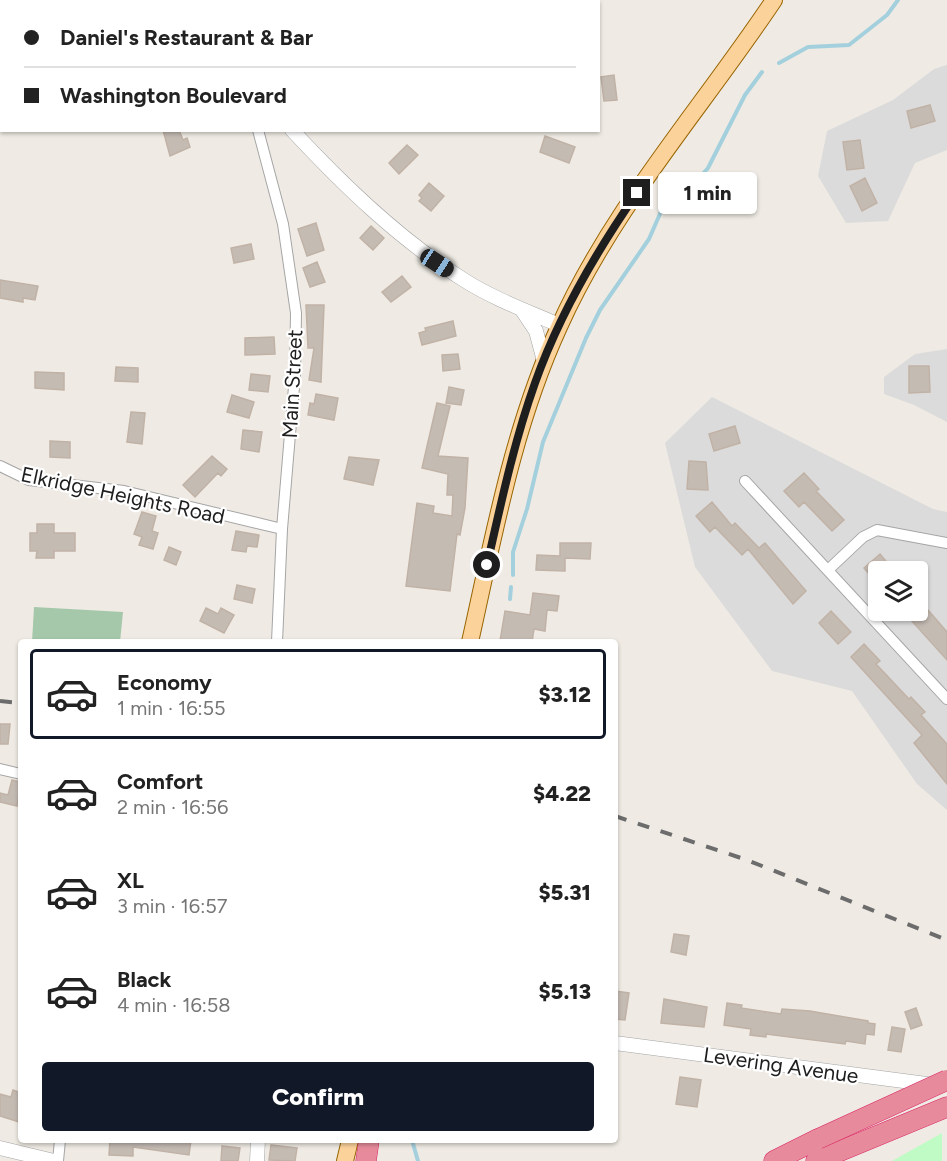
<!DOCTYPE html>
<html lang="en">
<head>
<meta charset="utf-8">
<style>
  :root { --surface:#fff; --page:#f2f2f2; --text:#222; --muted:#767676; --line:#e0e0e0; --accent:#111827 }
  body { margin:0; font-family:Figtree,sans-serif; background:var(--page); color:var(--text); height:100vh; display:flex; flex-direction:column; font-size:22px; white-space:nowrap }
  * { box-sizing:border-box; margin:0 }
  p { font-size:20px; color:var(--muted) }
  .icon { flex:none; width:33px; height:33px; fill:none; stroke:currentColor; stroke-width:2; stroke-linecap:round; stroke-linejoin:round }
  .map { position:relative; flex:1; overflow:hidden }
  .details { position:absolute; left:18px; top:639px; width:600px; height:504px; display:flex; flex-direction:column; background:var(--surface); border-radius:6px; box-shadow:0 2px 4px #0004 }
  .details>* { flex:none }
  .guide { position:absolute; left:0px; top:0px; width:600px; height:132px; box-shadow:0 2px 4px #0004; display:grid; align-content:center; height:132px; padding:0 24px; background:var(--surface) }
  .fabs { position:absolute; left:868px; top:561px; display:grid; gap:12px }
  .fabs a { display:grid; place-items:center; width:60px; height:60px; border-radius:6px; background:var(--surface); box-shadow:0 2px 4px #0004; font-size:30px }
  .end { position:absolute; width:27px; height:27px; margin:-14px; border:8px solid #1e1e1e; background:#fff; box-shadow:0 0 0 3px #fff }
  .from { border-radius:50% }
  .bubble { position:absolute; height:42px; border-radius:6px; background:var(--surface); box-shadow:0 2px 4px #0004; font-size:20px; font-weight:800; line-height:42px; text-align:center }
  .car { position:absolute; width:18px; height:36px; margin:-18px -9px; border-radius:8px; box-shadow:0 0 4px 2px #0007; background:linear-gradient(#222 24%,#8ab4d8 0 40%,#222 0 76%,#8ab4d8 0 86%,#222 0) }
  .guide b { display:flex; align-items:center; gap:21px; height:57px; font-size:22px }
  .guide b+b { border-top:2px solid var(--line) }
  .guide i { width:15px; height:15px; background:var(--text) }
  ul { padding:10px 0 0; list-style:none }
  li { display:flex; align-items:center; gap:18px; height:90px; margin:0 12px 9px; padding:0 12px; border:3px solid transparent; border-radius:6px }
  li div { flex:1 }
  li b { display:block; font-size:22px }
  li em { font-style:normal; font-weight:800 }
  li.selected { border-color:var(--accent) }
  li>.icon { width:54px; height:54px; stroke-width:1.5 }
  .cta { display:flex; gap:12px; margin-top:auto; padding:12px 24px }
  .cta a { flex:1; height:69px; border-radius:6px; background:var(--accent); color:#fff; font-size:24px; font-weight:800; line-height:69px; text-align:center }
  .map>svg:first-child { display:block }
  .residential { fill:#dcdbdb; fill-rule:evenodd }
  .cemetery { fill:#a5c8aa }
  .park { fill:#c0fac4 }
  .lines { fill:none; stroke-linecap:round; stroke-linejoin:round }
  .stream { stroke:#a4d0dd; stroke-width:4 }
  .building { fill:#c4bbb3; stroke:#c1b2a6; stroke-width:1.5 }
  .minor-casing { stroke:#a5a5a5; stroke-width:12 }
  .tertiary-casing { stroke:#a5a5a5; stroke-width:15 }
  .primary-casing { stroke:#986500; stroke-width:18 }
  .motorway-casing { stroke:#db2363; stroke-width:21 }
  .minor { stroke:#fff; stroke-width:10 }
  .tertiary { stroke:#fff; stroke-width:14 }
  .primary { stroke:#fcd29b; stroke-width:16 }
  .motorway { stroke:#e78b9c; stroke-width:20 }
  .rail { stroke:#6c6c6c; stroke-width:4; stroke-dasharray:12 12; stroke-linecap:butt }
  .motorway-bridge-casing { stroke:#db2363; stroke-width:21; stroke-linecap:butt }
  .motorway-bridge { stroke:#e78b9c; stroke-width:20 }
  .route { stroke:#1e1e1e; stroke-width:8 }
  .labels { text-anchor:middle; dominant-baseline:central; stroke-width:4.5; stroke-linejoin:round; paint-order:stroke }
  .street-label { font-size:21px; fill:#1e1e1e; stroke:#fff }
</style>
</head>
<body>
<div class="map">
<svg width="947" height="1161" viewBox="0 0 947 1161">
  <rect width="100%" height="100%" fill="#efebe4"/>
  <!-- residential -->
  <path class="residential" d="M947 65V150L915 163 888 221 846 223 818 176 827 131 893 100 934 69Z
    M947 349V422L914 405 884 394V377L915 354Z
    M712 397 933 509 947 512V810L917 784 852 691 772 671 695 567 665 443ZM879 572H918V610H879Z"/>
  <!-- cemetery -->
  <path class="cemetery" d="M34 607 123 612 120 642H32Z"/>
  <!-- park -->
  <path class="park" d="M942 1133V1161H892Z"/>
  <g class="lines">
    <!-- stream -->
    <path class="stream" d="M779 63 808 47 849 45 887 15 898 0
      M513 575V552L527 509 543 442 586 338 600 310 649 239 663 207 686 184 700 177 708 168 745 95 762 72
      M510 599 511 587
      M412 1140 418 1161"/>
  </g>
  <!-- building -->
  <path class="building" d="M614 75 617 100 604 101 601 77Z
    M930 105 935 121 911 128 907 111Z
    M163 130H179L183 140 187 138 190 147 170 156Z
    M545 136 575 147 569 163 540 152Z
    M860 140 864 168 847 170 843 142Z
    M407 145 418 155 399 174 389 163Z
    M865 178 877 203 862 211 850 186Z
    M429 183 444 196 431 211 419 201 422 198 419 195Z
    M316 223 324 250 307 256 298 229Z
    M371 226 384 238 373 250 360 238Z
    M251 244 254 259 234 263 231 248Z
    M317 262 325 282 310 287 303 268Z
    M402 276 411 287 391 302 382 292Z
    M0 280 38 286 35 300 23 298V302L0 298Z
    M306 305H324L321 382 309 380 314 348H308Z
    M453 321 456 336 422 345 419 333 426 331 425 328Z
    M274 337 275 354 245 355V338Z
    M458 354 460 369 443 371 442 355Z
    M909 366H929L930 392 909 393Z
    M116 367 138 368V382L115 381Z
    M35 372 64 373V390L35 388Z
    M251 374 270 376 268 392 249 390Z
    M449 387 464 390 461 405 446 403Z
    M316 394 338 398 334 420 308 415 310 403 314 404Z
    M232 395 254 402 249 418 227 412Z
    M437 403 450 406 438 456 468 458 465 508 460 535 457 534 450 591 406 586 417 503 434 506 433 513 452 516 453 495H447L448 474 422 468Z
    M131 412 145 413 142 444 127 442Z
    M735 426 740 443 714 451 709 434Z
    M243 430 262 432 259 452 241 449Z
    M50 441 70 442V458L50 457Z
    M212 456 227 469 221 476 218 473 195 497 183 485Z
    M349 457 379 460 373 485 344 479Z
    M689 461 706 462 708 490 687 489Z
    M804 473 819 489 816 491 844 520 832 531 804 502 799 507 784 491Z
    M712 502 732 526 735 523 759 548 765 543 806 591 793 604 748 549 742 555 715 527 710 532 696 516Z
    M142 512 156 516 152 531 158 533 153 549 139 545 142 537 134 534Z
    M37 524H54V533H75V551H54V558H36L37 551H30V533H37Z
    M236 531 259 535 257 547 247 546 246 552 232 550Z
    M560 543H591L590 559 565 558V571L536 570 537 555 560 556Z
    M169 547 181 552 176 565 164 560Z
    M880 554 895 572H879V585L864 568Z
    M237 585 255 589 252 603 234 599Z
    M533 593 559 596 557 611 547 610 545 631 534 629 532 642 500 641 505 611 530 615Z
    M206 608 218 614 221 608 234 615 224 633 200 621Z
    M902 610H928L947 632V660Z
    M831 611 851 632 838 644 819 623Z
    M864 644 880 661 876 664 909 699 911 697 925 712 921 715 947 744V784L914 743 922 735 851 657Z
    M0 724H10L8 744H0Z
    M12 780 21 782 17 806 0 802V793L8 795Z
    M674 934 689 936 686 955 671 952Z
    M615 991 629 993 625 1020 615 1019Z
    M664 999 707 1007 704 1027 661 1023Z
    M727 1003 742 1005 741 1008 781 1014 782 1009 810 1011 868 1021V1023L875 1024 874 1035 866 1034 865 1044 846 1041 845 1044 766 1034V1037L750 1035 751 1029 724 1025Z
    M916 1008 922 1025 911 1029 905 1012Z
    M892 1027 905 1029 901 1052 888 1050Z
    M680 1077 701 1080 697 1107 676 1104Z
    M13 1090 21 1093 19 1122 0 1116V1094L11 1097Z
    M110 1140H191L189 1155 133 1147V1156L109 1155Z
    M271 1145 297 1148 295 1161 269 1160Z
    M222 1146 240 1148 238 1161H221Z"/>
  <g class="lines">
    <defs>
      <path id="minor" d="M590 0V2
        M0 51H2
        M258 130 283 224 296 313 295 375 282 529 277 642
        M0 466 29 480 124 491 282 529
        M745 481 947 699
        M828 570 863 537 877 530 947 543
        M0 769 21 774
        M58 1161 60 1140"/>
      <path id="tertiary" d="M214 0 215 2
        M292 130C343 185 400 240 464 280 494 299 527 311 559 325
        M522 310 536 331 544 361
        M615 1043 934 1085
        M0 1148 54 1161
        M257 1161 258 1140"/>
      <path id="primary" d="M470 642C494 535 513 427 559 327 612 208 702 108 774 0
        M345 1161 350 1140"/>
      <path id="motorway" d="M366 1161 369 1140
        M774 1161 818 1139
        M816 1161 947 1107"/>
    </defs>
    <!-- minor casing -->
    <use href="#minor" class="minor-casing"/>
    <!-- tertiary casing -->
    <use href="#tertiary" class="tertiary-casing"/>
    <!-- primary casing -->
    <use href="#primary" class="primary-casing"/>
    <!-- motorway casing -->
    <use href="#motorway" class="motorway-casing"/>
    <!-- minor -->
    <use href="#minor" class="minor"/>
    <!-- tertiary -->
    <use href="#tertiary" class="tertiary"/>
    <!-- primary -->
    <use href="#primary" class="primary"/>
    <!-- motorway -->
    <use href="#motorway" class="motorway"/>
    <!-- rail -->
    <path class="rail" d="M0 701 21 703
      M615 816 747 860 947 940"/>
    <defs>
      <path id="motorway-bridge" d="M818 1139 947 1080"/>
    </defs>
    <!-- motorway-bridge casing -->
    <use href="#motorway-bridge" class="motorway-bridge-casing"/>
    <!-- motorway-bridge -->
    <use href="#motorway-bridge" class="motorway-bridge"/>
  </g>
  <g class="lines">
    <!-- route -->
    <path class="route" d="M487 565C501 503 514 442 535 383 559 315 596 252 637 193"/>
  </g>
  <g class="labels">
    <!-- street labels -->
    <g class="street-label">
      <text transform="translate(292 384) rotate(-87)">Main Street</text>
      <text transform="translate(123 495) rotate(12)">Elkridge Heights Road</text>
      <text transform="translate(781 1065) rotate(8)">Levering Avenue</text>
    </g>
  </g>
</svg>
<div class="fabs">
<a><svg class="icon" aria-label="layers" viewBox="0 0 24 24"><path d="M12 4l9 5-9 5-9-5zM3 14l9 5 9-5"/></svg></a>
</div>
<i class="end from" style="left:487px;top:565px"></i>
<i class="end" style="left:637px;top:193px"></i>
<div class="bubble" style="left:658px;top:172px;width:99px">1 min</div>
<i class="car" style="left:437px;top:263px;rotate:123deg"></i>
<div class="guide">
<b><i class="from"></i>Daniel's Restaurant &amp; Bar</b>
<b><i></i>Washington Boulevard</b>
</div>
<section class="details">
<ul>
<li class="selected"><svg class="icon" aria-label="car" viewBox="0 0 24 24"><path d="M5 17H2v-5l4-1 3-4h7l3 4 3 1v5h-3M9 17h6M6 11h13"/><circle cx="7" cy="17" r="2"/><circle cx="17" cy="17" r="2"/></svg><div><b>Economy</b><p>1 min · 16:55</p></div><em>$3.12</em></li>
<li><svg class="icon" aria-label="car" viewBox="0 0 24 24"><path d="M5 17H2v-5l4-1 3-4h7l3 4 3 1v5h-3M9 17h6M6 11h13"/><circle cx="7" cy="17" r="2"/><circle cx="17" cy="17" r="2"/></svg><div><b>Comfort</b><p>2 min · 16:56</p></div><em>$4.22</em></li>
<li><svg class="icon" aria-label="car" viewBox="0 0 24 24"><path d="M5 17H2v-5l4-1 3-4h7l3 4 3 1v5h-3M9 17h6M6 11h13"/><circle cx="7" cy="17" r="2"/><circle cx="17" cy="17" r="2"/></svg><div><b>XL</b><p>3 min · 16:57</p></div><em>$5.31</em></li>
<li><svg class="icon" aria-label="car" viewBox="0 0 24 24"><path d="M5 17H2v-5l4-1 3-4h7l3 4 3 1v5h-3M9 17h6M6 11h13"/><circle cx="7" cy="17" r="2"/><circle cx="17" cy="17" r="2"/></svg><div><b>Black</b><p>4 min · 16:58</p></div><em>$5.13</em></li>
</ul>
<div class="cta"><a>Confirm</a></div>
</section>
</div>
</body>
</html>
